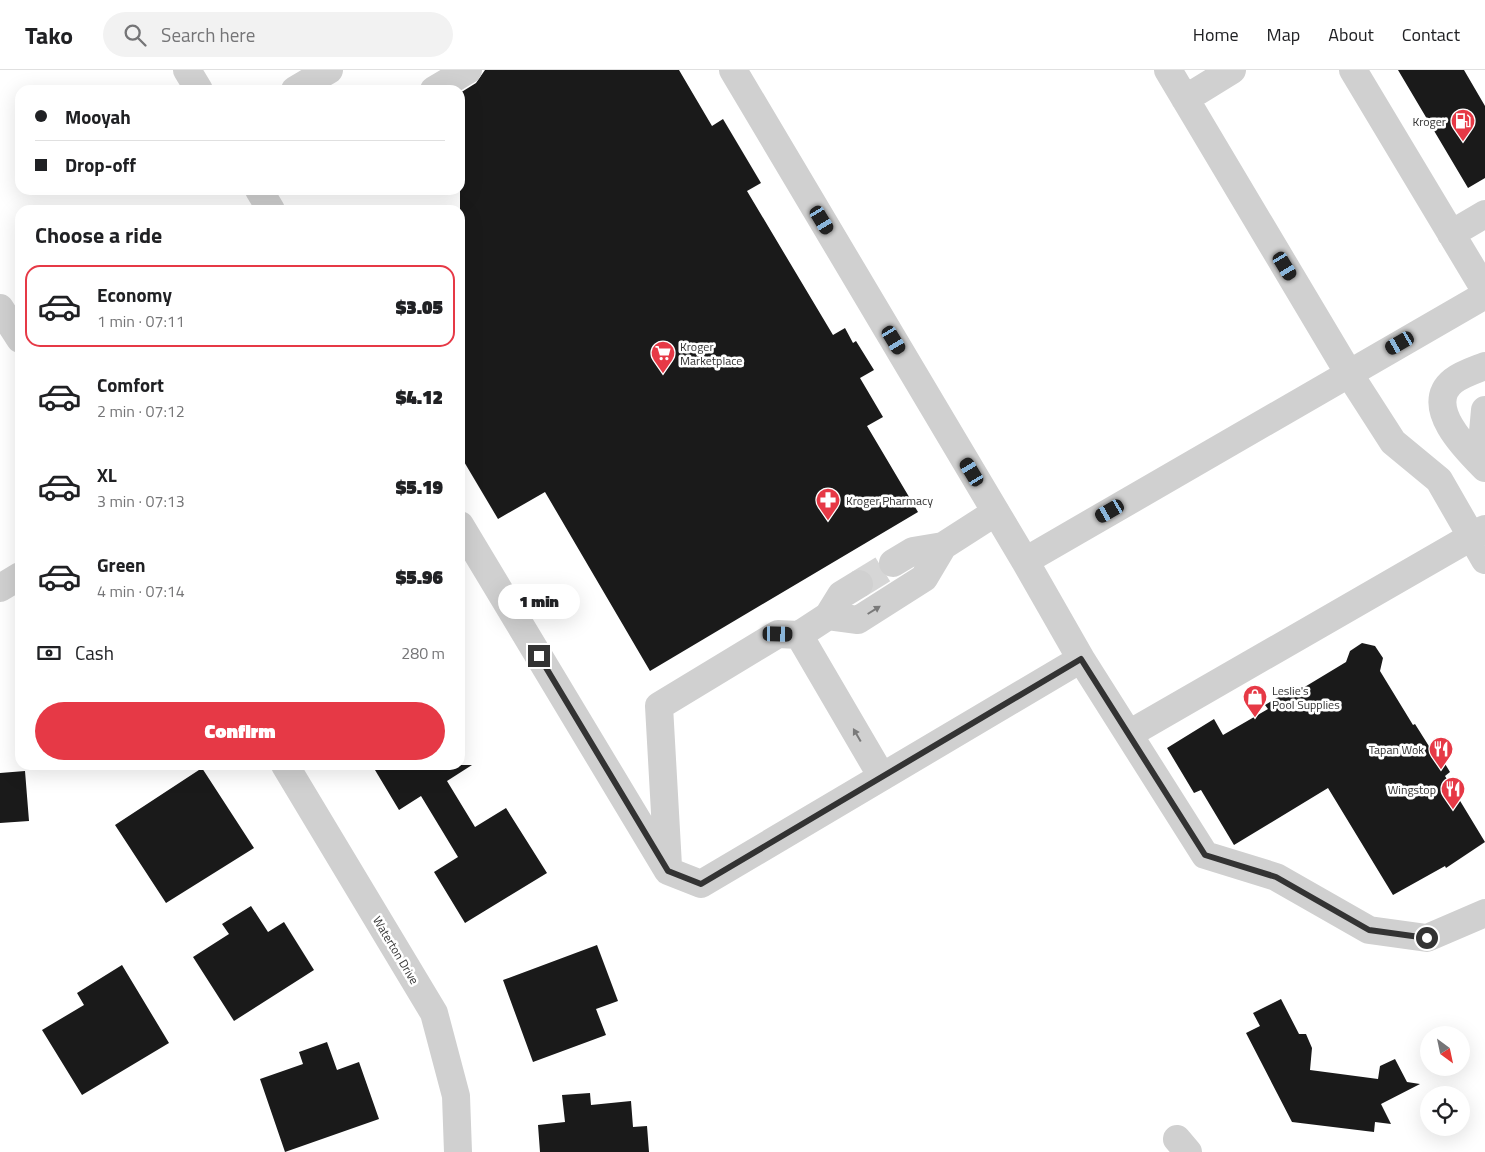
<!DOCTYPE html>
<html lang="en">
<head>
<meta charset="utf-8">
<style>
  :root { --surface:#fff; --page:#f2f2f2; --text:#202124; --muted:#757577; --line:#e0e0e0; --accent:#e63946 }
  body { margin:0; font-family:"Titillium Web",sans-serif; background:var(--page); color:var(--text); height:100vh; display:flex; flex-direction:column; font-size:19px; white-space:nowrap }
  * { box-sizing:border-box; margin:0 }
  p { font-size:16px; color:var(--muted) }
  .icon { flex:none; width:28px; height:28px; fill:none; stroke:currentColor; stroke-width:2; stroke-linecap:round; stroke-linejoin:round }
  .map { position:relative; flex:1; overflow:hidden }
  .side { position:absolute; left:15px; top:135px; width:450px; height:565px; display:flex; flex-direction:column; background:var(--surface); border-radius:15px; box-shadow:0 5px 20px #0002 }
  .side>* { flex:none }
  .top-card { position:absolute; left:15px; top:15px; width:450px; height:110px; border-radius:15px; box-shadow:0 5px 20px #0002; display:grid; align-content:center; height:110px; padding:0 20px; background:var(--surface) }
  .needle { width:32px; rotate:147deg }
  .buttons { position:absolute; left:1420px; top:956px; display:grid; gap:10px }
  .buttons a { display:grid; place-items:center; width:50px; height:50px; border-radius:50%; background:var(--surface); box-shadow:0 5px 20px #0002; font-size:25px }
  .end { position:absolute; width:22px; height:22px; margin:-11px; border:6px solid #333; background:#fff; box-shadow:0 0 0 2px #fff }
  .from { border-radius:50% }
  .bubble { position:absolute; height:35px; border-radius:18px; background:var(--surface); box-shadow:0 5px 20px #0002; font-size:16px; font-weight:800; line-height:35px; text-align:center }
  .car { position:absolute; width:15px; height:30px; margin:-15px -8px; border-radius:6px; box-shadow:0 0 4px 1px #0007; background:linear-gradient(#222 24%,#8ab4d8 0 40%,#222 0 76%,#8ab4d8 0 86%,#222 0) }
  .top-card b { display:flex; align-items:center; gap:18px; height:48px; font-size:19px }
  .top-card b+b { border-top:1px solid var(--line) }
  .top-card i { width:12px; height:12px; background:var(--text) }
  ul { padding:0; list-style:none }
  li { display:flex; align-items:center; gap:15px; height:82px; margin:0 10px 8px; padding:0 10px; border:2px solid transparent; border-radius:15px }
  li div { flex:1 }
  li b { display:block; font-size:19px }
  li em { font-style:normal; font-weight:800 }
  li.current { border-color:var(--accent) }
  li>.icon { width:45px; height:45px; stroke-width:1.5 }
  h2 { padding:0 20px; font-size:22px; line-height:60px }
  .pay { display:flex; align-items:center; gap:12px; height:55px; padding:0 20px; font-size:19px }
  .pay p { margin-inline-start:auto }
  .primary-button { display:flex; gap:10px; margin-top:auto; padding:10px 20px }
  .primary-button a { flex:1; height:58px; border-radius:30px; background:var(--accent); color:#fff; font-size:20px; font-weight:800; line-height:58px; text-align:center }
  header { display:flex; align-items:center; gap:30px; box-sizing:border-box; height:70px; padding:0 25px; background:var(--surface); border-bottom:1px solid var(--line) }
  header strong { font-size:24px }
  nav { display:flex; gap:28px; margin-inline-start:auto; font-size:18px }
  .search { width:350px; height:45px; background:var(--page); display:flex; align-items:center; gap:12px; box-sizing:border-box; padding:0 18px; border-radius:28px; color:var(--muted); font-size:19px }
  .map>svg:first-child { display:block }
  .building { fill:#1a1a1a }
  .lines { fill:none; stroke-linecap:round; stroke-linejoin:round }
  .minor-tunnel { stroke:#d6d6d6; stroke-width:28; stroke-dasharray:28 14; stroke-linecap:butt }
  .minor { stroke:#d0d0d0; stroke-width:28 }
  .oneway { fill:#7a7a7a }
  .route { stroke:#333; stroke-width:6 }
  .labels { text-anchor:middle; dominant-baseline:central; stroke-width:5; stroke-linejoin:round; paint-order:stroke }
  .poi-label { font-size:12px; fill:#333; stroke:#fff; text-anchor:end }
  .street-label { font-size:12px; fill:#333; stroke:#fff }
</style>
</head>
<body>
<header>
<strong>Tako</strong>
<div class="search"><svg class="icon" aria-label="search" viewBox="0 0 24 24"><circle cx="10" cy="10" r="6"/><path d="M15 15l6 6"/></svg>Search here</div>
<nav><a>Home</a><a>Map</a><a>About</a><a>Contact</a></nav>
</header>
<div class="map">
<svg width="1485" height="1082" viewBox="0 0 1485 1082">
  <rect width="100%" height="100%" fill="#fff"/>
  <!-- building -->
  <path class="building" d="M485 0H679L712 56 723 49 761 113 747 121 833 265 845 258 853 273 856 271 874 300 860 308 883 347 867 356 918 442 650 601 545 422 498 449 460 385V23L476 13Z
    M1398 0H1464L1485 36V108L1468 118Z
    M1362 573 1375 576 1383 588 1380 601 1413 655 1415 654 1432 681 1436 679 1450 702 1445 706 1485 772 1446 798 1445 796 1393 825 1328 718 1234 775 1201 720 1194 723 1167 678 1214 649 1223 665 1268 639 1265 635 1295 617 1298 621 1346 592 1350 581Z
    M372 695H472L447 711 475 757 506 738 547 803 465 853 434 802 458 787 421 726 399 740Z
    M202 698 254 778 166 833 115 755Z
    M25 701 29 751 0 753V703Z
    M251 836 268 862 284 852 314 900 234 951 193 887 229 864 222 854Z
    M597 875 618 931 596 939 606 965 533 992 503 910Z
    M122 895 169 973 82 1025 42 960 84 935 77 923Z
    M1281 929 1299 964H1306L1312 978 1310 1000 1378 1009 1380 996 1395 989 1407 1012 1420 1014 1381 1034 1391 1054 1375 1052 1374 1062 1292 1052 1246 963 1260 956 1253 943Z
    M327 972 337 1000 359 992 379 1049 285 1082 260 1009 303 994 299 982Z
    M590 1023 591 1035 631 1031 633 1057 647 1056 649 1082H540L538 1055 565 1052 562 1025Z"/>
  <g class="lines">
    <!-- minor-tunnel -->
    <path class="minor-tunnel" d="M859 514 893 493"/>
    <!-- minor -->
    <path class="minor" d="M187 0 199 20
      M733 0 1025 491
      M1168 0 1348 302 1393 372 1439 410 1485 490
      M1353 0 1485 220
      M295 20 329 0
      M434 20 468 0
      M1185 29 1232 0
      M259 120 271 140
      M1451 164 1485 144
      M0 238 20 269
      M1485 296C1475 300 1462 304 1453 311 1422 336 1467 380 1485 398
      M1485 340 1483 362 1485 366
      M460 455 668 801 701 814 1081 589 1025 491 1485 225
      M893 493 913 481 943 476
      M0 518 20 506
      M828 546 841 525 859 514
      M799 565 882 707
      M1081 589 1205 785 1276 807 1369 860 1427 868 1485 843
      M1129 664 1485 459
      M285 695 434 943 456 1026 458 1082
      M668 796 659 636 778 564 799 565 828 546 858 550 924 508 943 476 996 442
      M1177 1069 1188 1082"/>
  </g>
  <!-- one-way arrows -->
  <defs><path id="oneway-solid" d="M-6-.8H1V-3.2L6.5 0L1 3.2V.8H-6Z" transform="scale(1.25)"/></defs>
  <g class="oneway">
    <use href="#oneway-solid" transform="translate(874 540) rotate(-32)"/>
    <use href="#oneway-solid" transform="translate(857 665) rotate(-120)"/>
  </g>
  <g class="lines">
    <!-- route -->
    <path class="route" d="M539 586 668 801 701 814 1081 589 1205 785 1276 807 1369 860 1427 868"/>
  </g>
  <!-- icons -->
  <defs>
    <symbol id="fuel-pin" viewBox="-11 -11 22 30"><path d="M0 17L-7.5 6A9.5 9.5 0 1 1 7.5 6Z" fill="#e63946" stroke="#fff"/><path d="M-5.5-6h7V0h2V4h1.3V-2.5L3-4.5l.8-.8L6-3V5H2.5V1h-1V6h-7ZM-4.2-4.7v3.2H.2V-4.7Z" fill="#fff"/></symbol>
    <symbol id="supermarket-pin" viewBox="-11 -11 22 30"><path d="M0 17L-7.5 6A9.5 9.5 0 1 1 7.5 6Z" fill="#e63946" stroke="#fff"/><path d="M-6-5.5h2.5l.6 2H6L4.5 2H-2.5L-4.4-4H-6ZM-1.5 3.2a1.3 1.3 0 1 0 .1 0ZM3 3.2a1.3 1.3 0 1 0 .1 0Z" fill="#fff"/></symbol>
    <symbol id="pharmacy-pin" viewBox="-11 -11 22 30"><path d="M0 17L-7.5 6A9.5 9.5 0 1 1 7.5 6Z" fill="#e63946" stroke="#fff"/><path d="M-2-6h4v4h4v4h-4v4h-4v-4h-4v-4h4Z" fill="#fff"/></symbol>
    <symbol id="shop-pin" viewBox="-11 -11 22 30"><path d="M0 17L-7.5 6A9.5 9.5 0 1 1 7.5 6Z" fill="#e63946" stroke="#fff"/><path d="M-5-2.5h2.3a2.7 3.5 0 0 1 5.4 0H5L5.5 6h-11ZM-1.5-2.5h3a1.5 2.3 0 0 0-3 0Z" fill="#fff"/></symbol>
    <symbol id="restaurant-pin" viewBox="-11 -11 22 30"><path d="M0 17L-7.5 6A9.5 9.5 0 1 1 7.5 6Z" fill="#e63946" stroke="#fff"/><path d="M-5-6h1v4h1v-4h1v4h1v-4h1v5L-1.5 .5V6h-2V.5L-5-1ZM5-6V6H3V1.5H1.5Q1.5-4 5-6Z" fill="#fff"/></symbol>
  </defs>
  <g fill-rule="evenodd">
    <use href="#fuel-pin" x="1449" y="37" width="28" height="38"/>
    <use href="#supermarket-pin" x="649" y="269" width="28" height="38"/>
    <use href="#pharmacy-pin" x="814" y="416" width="28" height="38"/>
    <use href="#shop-pin" x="1241" y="613" width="28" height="38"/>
    <use href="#restaurant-pin" x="1427" y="665" width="28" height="38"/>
    <use href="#restaurant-pin" x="1439" y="705" width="28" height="38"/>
  </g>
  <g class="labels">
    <!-- poi labels -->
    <g class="poi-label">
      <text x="1446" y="51">Kroger</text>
      <text x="680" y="276" text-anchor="start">Kroger<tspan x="680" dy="14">Marketplace</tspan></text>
      <text x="846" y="430" text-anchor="start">Kroger Pharmacy</text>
      <text x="1272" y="620" text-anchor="start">Leslie's<tspan x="1272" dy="14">Pool Supplies</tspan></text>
      <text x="1424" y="679">Tapan Wok</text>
      <text x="1436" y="719">Wingstop</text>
    </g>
    <!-- street labels -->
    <g class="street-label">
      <text transform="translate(396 880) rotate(59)">Waterton Drive</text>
    </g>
  </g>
</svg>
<div class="buttons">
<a><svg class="needle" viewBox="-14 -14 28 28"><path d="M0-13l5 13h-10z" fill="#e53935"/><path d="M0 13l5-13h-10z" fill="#757577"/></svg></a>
<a><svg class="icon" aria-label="locate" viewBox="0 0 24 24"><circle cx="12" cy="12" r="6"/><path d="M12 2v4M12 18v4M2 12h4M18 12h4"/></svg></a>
</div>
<i class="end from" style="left:1427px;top:868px"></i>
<i class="end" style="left:539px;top:586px"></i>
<div class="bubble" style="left:498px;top:514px;width:82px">1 min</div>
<i class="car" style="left:822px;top:150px;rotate:149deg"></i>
<i class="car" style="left:1285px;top:196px;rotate:149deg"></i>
<i class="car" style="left:894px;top:270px;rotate:149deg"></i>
<i class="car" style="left:1400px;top:273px;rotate:240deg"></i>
<i class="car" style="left:972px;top:402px;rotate:329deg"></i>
<i class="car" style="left:1110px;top:441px;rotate:240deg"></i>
<i class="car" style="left:778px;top:564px;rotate:91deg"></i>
<div class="top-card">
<b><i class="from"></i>Mooyah</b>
<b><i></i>Drop-off</b>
</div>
<section class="side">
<h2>Choose a ride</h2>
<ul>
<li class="current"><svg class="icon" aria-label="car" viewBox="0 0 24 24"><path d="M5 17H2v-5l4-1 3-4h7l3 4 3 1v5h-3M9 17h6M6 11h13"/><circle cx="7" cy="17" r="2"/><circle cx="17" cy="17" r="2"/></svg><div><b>Economy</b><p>1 min · 07:11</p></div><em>$3.05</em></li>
<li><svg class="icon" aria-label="car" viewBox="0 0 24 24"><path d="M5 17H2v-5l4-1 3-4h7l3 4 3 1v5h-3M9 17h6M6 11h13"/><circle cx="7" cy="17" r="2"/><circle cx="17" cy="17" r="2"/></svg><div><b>Comfort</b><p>2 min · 07:12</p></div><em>$4.12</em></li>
<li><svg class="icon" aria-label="car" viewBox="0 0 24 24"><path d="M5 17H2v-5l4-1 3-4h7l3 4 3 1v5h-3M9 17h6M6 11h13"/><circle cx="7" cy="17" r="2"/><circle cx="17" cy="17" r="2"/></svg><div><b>XL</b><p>3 min · 07:13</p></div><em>$5.19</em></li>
<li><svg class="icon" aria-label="car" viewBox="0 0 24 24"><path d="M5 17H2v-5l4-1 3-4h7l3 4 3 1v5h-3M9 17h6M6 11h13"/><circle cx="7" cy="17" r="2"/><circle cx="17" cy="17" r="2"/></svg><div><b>Green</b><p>4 min · 07:14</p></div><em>$5.96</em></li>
</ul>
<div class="pay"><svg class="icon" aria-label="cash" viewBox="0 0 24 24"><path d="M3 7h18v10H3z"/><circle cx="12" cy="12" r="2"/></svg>Cash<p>280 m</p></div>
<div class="primary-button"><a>Confirm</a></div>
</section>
</div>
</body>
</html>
